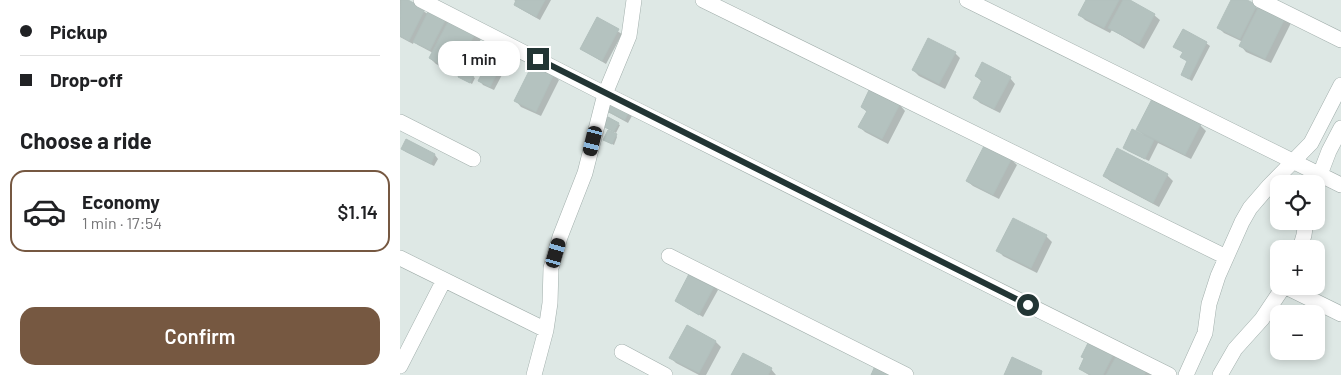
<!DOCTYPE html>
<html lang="en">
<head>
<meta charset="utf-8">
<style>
  :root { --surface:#fff; --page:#f6f6f6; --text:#202124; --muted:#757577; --line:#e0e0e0; --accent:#765841 }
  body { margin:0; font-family:Barlow,sans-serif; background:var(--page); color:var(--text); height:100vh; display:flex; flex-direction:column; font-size:19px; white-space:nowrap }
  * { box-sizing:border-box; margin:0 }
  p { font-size:16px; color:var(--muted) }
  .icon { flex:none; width:28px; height:28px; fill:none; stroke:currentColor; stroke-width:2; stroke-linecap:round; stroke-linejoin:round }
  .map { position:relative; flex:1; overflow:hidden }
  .sheet { display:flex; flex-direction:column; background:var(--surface); width:400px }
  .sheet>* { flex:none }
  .top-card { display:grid; align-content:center; height:110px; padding:0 20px; background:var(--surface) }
  .controls { position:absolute; left:870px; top:175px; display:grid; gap:10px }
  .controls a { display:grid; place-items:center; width:55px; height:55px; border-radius:10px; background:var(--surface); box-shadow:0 2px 8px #0003; font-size:25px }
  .end { position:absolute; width:22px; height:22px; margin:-11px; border:6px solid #223534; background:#fff; box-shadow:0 0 0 2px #fff }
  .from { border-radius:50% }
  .bubble { position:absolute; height:35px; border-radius:15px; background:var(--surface); box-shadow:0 2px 8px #0003; font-size:16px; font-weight:600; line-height:35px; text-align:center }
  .car { position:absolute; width:15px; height:30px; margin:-15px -8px; border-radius:6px; box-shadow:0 0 4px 1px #0007; background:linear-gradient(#222 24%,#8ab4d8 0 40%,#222 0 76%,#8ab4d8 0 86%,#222 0) }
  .top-card b { display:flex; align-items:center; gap:18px; height:48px; font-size:19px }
  .top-card b+b { border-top:1px solid var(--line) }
  .top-card i { width:12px; height:12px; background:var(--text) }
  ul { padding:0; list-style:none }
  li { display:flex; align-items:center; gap:15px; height:82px; margin:0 10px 8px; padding:0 10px; border:2px solid transparent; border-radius:15px }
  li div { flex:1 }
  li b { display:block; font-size:19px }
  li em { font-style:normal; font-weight:600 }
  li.on { border-color:var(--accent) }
  li>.icon { width:45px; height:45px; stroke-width:1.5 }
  h2 { padding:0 20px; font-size:22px; line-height:60px }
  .cta { display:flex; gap:10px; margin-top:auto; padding:10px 20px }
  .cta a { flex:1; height:58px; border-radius:15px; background:var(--accent); color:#fff; font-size:20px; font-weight:600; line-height:58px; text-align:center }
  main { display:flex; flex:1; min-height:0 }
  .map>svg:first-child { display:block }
  .shadow { fill:#0003 }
  .building { fill:#b4c2bf; stroke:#b2c0bd }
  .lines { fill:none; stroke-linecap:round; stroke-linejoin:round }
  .minor-casing { stroke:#a2afac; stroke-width:16 }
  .minor { stroke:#fff; stroke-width:15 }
  .route { stroke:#223534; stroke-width:6 }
</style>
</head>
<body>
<main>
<section class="sheet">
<div class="top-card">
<b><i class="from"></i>Pickup</b>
<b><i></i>Drop-off</b>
</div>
<h2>Choose a ride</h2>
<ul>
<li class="on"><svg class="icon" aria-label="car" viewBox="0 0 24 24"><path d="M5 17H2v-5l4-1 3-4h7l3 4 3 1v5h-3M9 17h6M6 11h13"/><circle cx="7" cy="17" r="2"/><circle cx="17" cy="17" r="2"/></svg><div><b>Economy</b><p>1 min · 17:54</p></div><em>$1.14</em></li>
</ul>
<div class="cta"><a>Confirm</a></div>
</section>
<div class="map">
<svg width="941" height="375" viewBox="0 0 941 375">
  <rect width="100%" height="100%" fill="#dee8e5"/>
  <!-- shadow -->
  <path class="shadow" d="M0 0H5L28 14 30 10 82 37 64 71 75 78 72 84 36 64 30 58 33 53 18 45 14 41 13 44 0 37Z
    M114 0H151L140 20 119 8 115 4 117 2Z
    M687 0H728L754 15 760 20 744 49 712 30 710 33 685 20 680 15Z
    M832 0H844L859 9 891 23 871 63 846 52 841 46 843 42 824 33 819 28Z
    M197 19 222 34 206 64 181 49Z
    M806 43 810 46 792 81 782 75 788 62 782 57 784 53 775 47Z
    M108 52 112 56 94 90 83 85 80 81Z
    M555 53 560 58 545 89 519 76 513 70Z
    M154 75 159 80 141 116 121 107 116 101Z
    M576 76 610 78 615 84 600 113 580 103 574 97 582 82Z
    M471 90 500 105 505 111 488 144 465 132 460 127 467 112 462 107Z
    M209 100 233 114 228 123 208 112Z
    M218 124 220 125 216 133 206 128Z
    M800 125 806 131 791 159 758 143 749 161 728 151 724 148 744 135 738 130Z
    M216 135 217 137 214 145 206 141Z
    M6 141 35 155 38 159 34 166 6 152 2 149Z
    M718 150 767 175 773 181 759 207 710 181 704 176Z
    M611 159 617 165 599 199 573 186 567 181Z
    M613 220 646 236 652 242 637 273 603 256 598 250Z
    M314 286 318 290 303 317 276 301Z
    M287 327 316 342 321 347 306 375H299L276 363 271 358Z
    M691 340 747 370 752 375H689L684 372 680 369 685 359 682 357Z
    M371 369 376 375H333Z"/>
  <!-- building -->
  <path class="building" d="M1 0H8L25 9 9 41 0 36Z
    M116 0H145L136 17 114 5Z
    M686 0H719L704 28 678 15Z
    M723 0H730L755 14 739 44 708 28Z
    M831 0H847L857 5 840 39 817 28Z
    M860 4 886 16 865 59 839 46Z
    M30 8 47 17 30 50 13 42Z
    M51 16 77 30 55 73 29 58Z
    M197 17 219 29 202 61 180 49Z
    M783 29 807 42 789 79 781 75 787 61 780 57 783 52 773 47Z
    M528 38 556 52 539 84 512 70Z
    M97 45 109 51 90 87 78 81Z
    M582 62 611 77 594 109 573 98 582 80 575 76Z
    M133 63 154 74 136 112 114 101Z
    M62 69 74 75 70 83 58 77Z
    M470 88 500 104 482 139 458 127 467 111 461 107Z
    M208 98 230 109 225 120 203 109Z
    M752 99 801 124 785 155 736 130Z
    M208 117 219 123 214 132 203 126Z
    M732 129 754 140 745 159 723 148Z
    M208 130 217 134 212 144 203 140Z
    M6 139 35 154 31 164 1 149Z
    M585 144 612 158 593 195 566 181Z
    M717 148 768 174 753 203 703 176Z
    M613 218 647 235 631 268 596 251Z
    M290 272 315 285 299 315 275 301Z
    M287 325 316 341 299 373 269 358Z
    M690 339 715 351 703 375H691L679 369 684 358 681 357Z
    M343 353 372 368 368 375H331Z
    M718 353 748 369 744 375H706Z
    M612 357 642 371 641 375H604Z
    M475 366 495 375H471Z"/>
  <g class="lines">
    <defs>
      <path id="minor" d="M21 0 205 94 769 375
        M303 0 826 257
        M567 0 941 185
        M860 0 941 40
        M0 122 73 159
        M916 185 929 151 941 128
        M900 249 904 235 906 221
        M269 256 506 375
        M0 258 146 330
        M884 286 941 314
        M222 352 265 375
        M0 366 44 280
        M134 375 146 330 150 303 151 268 160 237 185 173 205 94 229 36 234 0
        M786 375 805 333 809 304 818 276 842 222 850 208 869 186 911 143 941 85
        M820 375 835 349 862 319 884 286"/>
    </defs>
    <!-- minor casing -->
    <use href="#minor" class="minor-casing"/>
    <!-- minor -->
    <use href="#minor" class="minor"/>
  </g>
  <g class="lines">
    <!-- route -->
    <path class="route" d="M138 59 628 305"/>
  </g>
</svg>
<div class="controls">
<a><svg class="icon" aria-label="locate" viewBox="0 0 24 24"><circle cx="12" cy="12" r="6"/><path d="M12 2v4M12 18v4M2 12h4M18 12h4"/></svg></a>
<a>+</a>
<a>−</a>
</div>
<i class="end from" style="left:628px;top:305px"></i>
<i class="end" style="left:138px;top:59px"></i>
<div class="bubble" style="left:38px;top:41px;width:82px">1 min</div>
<i class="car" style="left:193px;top:141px;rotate:194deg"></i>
<i class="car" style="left:156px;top:253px;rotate:16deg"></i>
</div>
</main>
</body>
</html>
